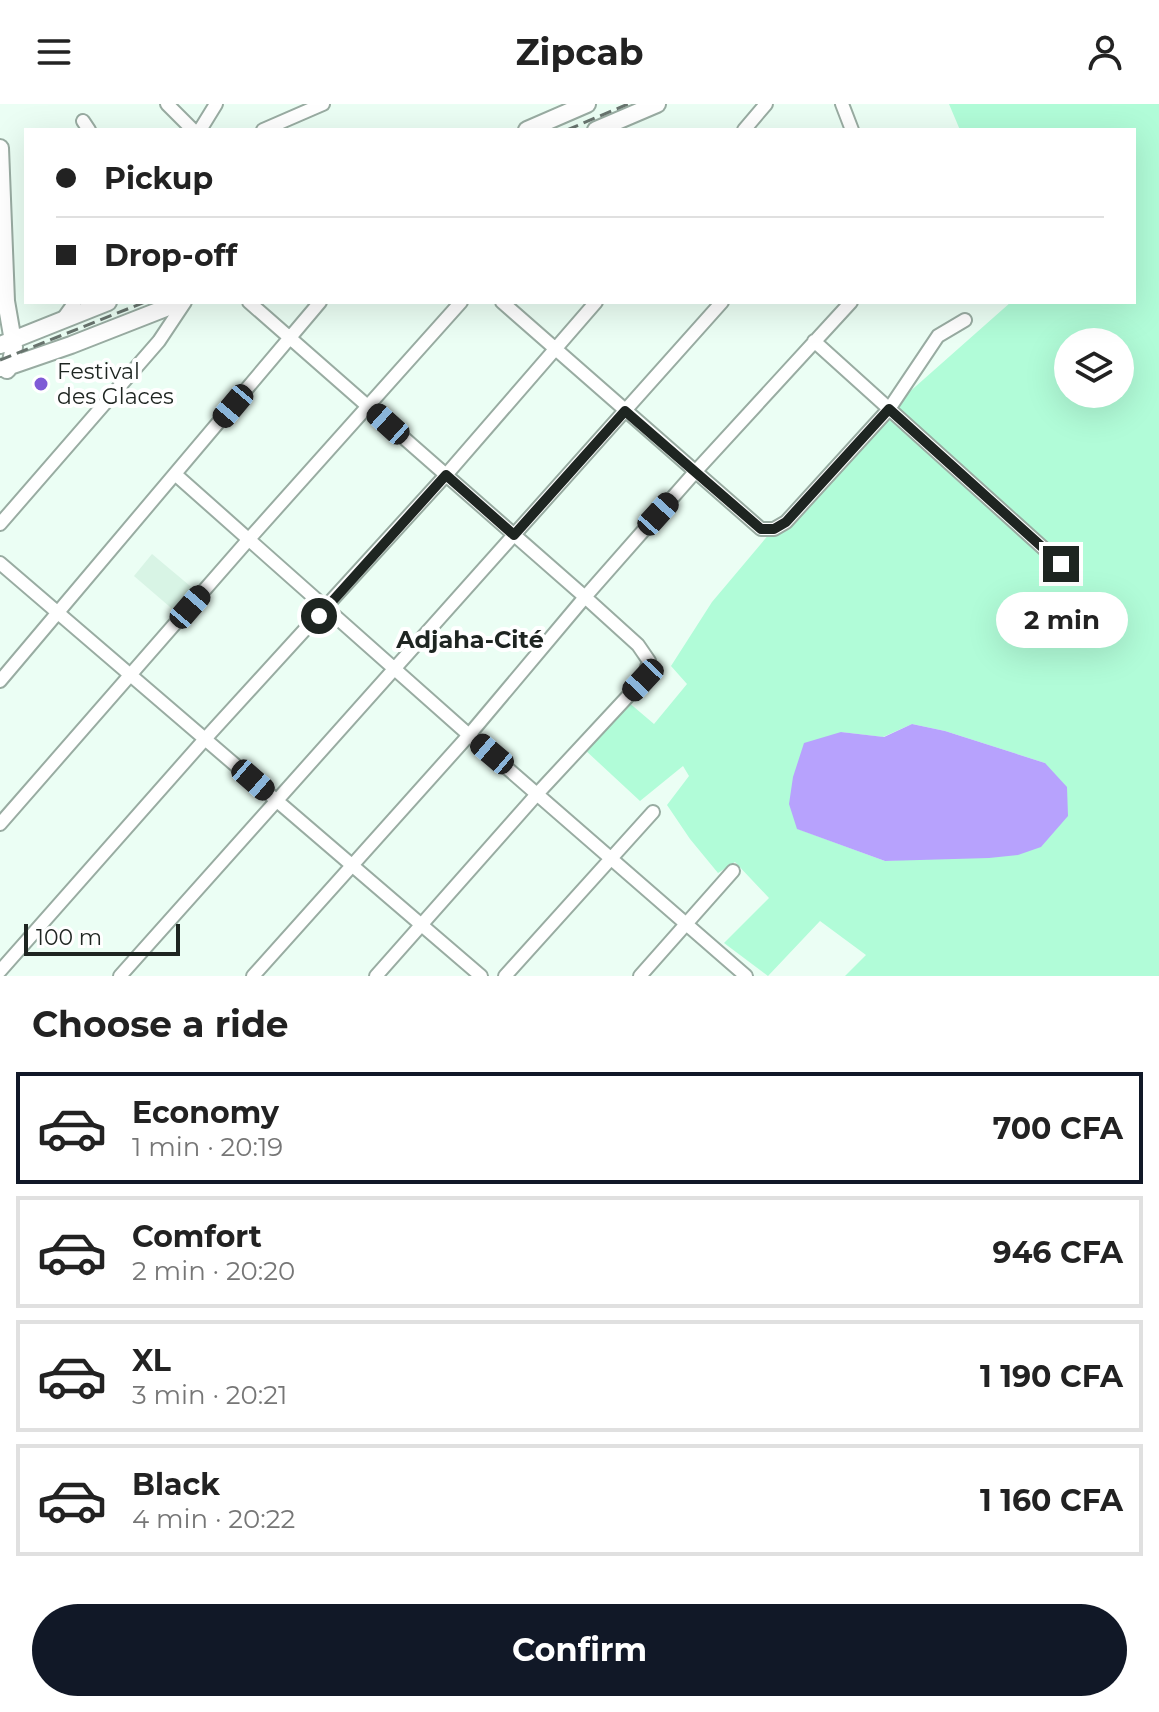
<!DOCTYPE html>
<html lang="en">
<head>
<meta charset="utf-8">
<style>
  :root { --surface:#fff; --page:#f6f6f6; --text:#222; --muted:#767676; --line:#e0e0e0; --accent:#111827 }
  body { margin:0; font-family:Montserrat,sans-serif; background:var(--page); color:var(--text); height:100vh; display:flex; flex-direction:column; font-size:30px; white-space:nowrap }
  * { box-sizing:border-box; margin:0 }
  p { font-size:26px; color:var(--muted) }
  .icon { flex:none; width:44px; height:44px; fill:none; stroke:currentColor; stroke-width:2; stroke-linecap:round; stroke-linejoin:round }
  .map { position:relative; height:872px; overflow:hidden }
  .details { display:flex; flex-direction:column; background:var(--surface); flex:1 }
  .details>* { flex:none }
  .top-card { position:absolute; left:24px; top:24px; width:1112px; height:176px; border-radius:0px; box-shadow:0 8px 32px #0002; display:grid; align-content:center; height:176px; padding:0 32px; background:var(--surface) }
  .buttons { position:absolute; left:1054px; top:224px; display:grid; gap:16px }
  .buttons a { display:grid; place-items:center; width:80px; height:80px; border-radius:50%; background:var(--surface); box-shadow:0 8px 32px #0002; font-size:40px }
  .scale { position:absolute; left:24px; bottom:20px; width:156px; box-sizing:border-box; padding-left:8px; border:4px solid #1e2521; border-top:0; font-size:22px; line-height:28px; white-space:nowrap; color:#1e2521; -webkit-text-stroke:6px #fff; paint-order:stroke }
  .end { position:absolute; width:36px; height:36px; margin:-18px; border:10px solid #1e2521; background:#fff; box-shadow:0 0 0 4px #fff }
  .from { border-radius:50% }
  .bubble { position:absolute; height:56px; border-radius:28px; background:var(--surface); box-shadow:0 8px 32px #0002; font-size:26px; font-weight:700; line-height:56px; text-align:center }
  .car { position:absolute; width:24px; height:48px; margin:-24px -12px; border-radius:10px; box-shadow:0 0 6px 2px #0007; background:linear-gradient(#222 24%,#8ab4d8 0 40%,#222 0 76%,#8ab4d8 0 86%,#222 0) }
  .top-card b { display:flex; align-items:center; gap:28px; height:76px; font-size:30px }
  .top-card b+b { border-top:2px solid var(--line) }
  .top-card i { width:20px; height:20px; background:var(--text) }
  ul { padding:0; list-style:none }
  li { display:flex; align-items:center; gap:24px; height:112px; margin:0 16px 12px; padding:0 16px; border:4px solid var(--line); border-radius:0px }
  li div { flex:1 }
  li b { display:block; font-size:30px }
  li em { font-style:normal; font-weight:700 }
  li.current { border-color:var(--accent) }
  li>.icon { width:72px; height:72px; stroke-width:1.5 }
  h2 { padding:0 32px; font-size:36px; line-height:96px }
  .button { display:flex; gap:16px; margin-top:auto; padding:16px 32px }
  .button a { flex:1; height:92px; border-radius:48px; background:var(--accent); color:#fff; font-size:32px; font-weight:700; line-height:92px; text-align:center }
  header { display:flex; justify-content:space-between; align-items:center; height:104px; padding:0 32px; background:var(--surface); font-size:36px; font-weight:700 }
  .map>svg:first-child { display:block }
  .built { fill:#d8f4e5 }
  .green { fill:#b1fcd8; fill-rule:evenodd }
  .water { fill:#b7a2fd }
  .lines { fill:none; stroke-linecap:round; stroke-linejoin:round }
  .minor-casing { stroke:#99aca2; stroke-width:16 }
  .major-casing { stroke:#99aca2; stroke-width:20 }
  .minor { stroke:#fff; stroke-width:12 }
  .major { stroke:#fff; stroke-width:16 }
  .rail { stroke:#68746e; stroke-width:3; stroke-dasharray:12 6; stroke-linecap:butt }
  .route { stroke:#1e2521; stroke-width:10 }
  .poi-dot { fill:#7f5bd6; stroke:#fff; stroke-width:3 }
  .labels { text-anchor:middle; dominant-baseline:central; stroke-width:8; stroke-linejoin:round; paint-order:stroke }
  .poi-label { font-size:22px; fill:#1e2521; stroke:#fff; text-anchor:start }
  .neighbourhood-label { font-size:24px; font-weight:bold; fill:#1e2521; stroke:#fff }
</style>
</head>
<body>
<header><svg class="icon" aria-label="menu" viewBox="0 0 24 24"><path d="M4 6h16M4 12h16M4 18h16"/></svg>Zipcab<svg class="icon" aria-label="person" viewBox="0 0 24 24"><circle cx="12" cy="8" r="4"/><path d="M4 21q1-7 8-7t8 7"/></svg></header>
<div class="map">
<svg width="1159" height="872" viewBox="0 0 1159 872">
  <rect width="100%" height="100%" fill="#ebfef4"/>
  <!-- built -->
  <path class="built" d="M152 450 196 487 177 509 134 472Z"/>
  <!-- green -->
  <path class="green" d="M949 0H1159V872H845L866 851 820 817 768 872 724 839 769 794 735 758 718 769 690 735 667 701 689 672 683 662 640 697 584 645 627 597 654 620 687 580 671 562 712 498 828 360 1011 198H1134V26H960ZM1068 238H1120V290H1068ZM912 620 945 627 1045 659 930 754 885 757 798 725 841 628 883 633Z"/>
  <!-- water -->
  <path class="water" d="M912 620 945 627 1045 659 1067 683 1068 712 1041 743 1018 751 989 754 885 757 797 725 789 700 793 673 804 639 841 628 884 633Z"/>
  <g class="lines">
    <defs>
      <path id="minor" d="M167 0 193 26
        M842 0 852 26
        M83 17 89 26
        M200 26 216 0
        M263 26 323 0
        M744 26 766 0
        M249 198 585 493 638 541 649 557 643 576 538 689 376 872
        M502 198 761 425H774L786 418 889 305 938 232 965 216
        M62 216 75 198
        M814 237 1061 460
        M175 370 469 631 746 872
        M0 420 159 237 185 198
        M0 459 481 872
        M0 577 320 198
        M0 720 249 435 461 198
        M0 867 205 635 446 371 596 198
        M120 872 722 198
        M253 872 469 631 585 493 695 368 851 198
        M505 872 653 708
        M640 872 733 767"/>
      <path id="major" d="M527 26 587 0
        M596 26 657 0
        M0 44 6 197 14 243 10 262 0 264
        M0 241 108 198
        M7 266 10 262 71 241 181 198"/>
    </defs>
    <!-- minor casing -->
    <use href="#minor" class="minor-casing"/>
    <!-- major casing -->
    <use href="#major" class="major-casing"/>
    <!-- minor -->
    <use href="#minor" class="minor"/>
    <!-- major -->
    <use href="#major" class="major"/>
    <!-- rail -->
    <path class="rail" d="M567 26 628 0
      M0 256 145 198"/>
  </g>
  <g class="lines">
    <!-- route -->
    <path class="route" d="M319 512 446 371 514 431 625 307 761 425H774L786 418 889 305 1061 460"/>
  </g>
  <!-- markers -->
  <circle class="poi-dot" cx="41" cy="280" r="8"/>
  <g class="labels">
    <!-- poi labels -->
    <g class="poi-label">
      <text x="57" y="267">Festival<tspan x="57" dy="25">des Glaces</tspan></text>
    </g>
    <!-- neighbourhood labels -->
    <g class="neighbourhood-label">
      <text x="470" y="535">Adjaha-Cité</text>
    </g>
  </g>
</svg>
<div class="buttons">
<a><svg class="icon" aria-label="layers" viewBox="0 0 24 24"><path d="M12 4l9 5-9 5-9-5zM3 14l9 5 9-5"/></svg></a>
</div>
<div class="scale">100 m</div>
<i class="end from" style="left:319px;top:512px"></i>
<i class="end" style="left:1061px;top:460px"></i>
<div class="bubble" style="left:996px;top:488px;width:132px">2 min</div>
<i class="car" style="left:233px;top:302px;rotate:220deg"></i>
<i class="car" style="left:388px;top:320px;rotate:312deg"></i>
<i class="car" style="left:658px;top:410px;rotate:42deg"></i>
<i class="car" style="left:190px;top:503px;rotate:41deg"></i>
<i class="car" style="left:643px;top:576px;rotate:223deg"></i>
<i class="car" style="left:492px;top:650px;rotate:310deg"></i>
<i class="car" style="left:253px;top:676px;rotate:131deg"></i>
<div class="top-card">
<b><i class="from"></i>Pickup</b>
<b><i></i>Drop-off</b>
</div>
</div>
<section class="details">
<h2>Choose a ride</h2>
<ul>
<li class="current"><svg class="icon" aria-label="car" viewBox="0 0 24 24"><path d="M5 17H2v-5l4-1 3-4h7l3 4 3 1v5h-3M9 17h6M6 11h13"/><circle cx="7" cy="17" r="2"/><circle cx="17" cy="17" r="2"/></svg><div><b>Economy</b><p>1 min · 20:19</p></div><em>700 CFA</em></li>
<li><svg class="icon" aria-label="car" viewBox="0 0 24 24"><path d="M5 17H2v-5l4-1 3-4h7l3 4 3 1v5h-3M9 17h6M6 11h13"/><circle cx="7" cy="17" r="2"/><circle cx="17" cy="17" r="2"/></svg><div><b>Comfort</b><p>2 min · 20:20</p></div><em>946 CFA</em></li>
<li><svg class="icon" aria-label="car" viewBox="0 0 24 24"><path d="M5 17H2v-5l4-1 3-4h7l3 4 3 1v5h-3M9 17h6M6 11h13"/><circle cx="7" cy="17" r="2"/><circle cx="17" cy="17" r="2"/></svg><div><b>XL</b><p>3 min · 20:21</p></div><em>1 190 CFA</em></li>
<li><svg class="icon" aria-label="car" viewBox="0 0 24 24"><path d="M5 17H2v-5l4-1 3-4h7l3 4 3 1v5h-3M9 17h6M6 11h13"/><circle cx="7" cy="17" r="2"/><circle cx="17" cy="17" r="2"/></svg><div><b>Black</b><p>4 min · 20:22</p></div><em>1 160 CFA</em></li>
</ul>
<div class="button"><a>Confirm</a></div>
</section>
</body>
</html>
